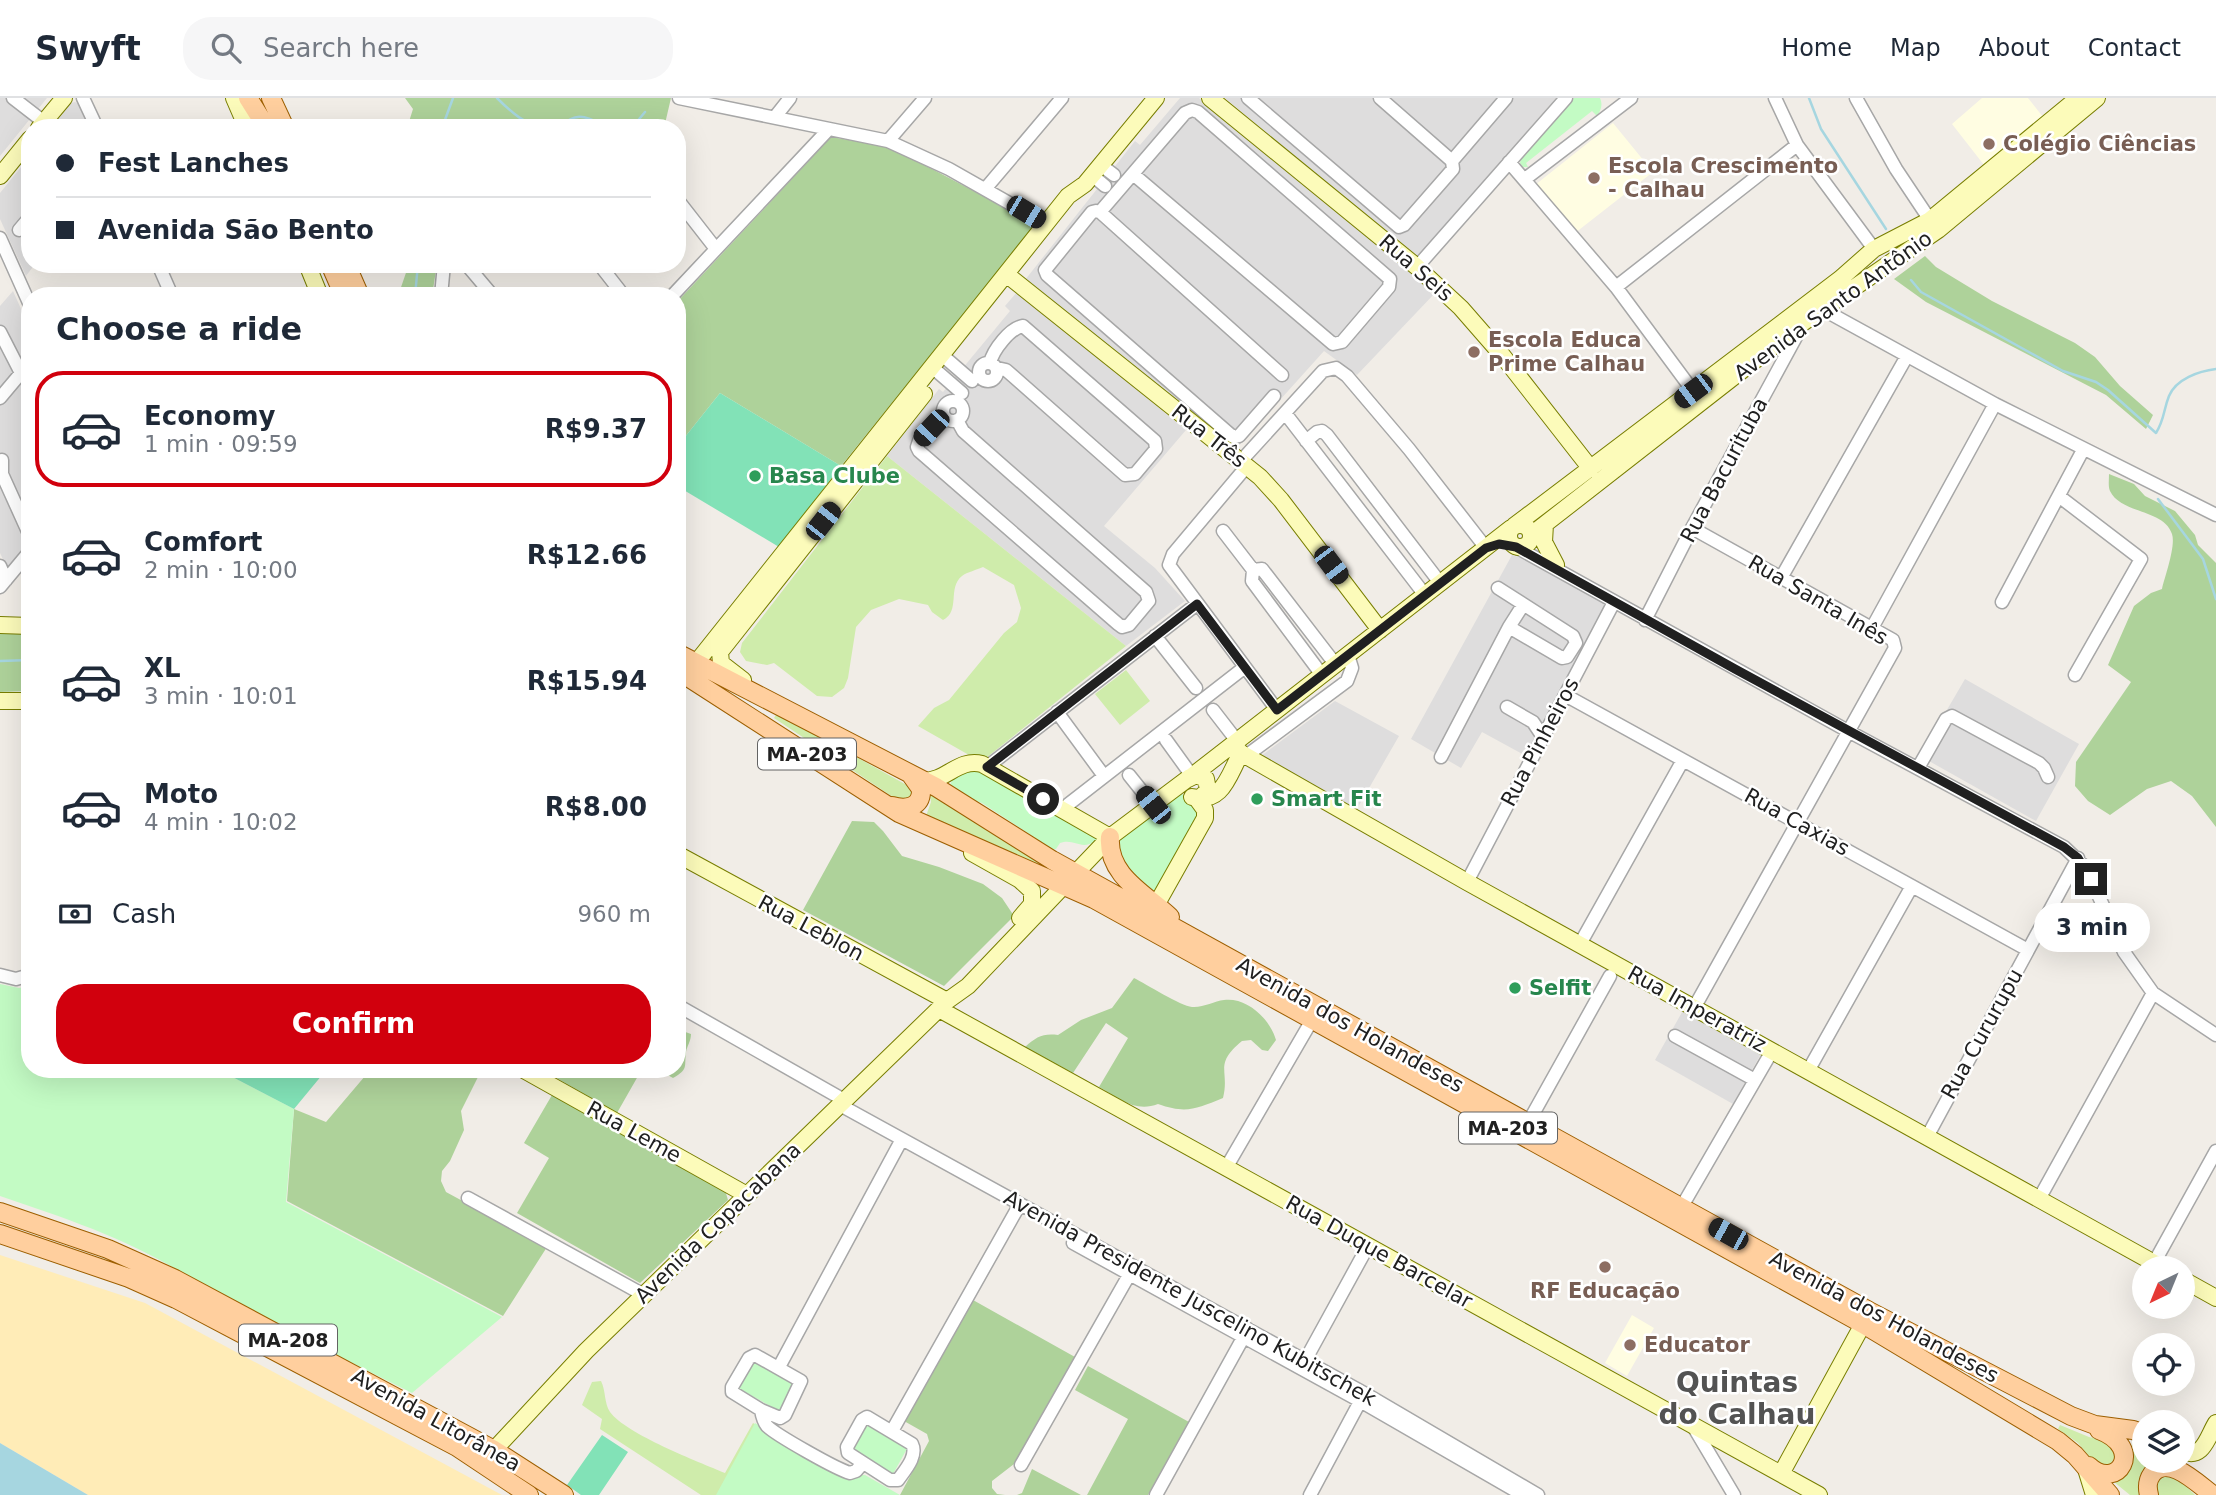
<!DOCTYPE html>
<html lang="en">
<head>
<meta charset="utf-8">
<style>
  :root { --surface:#fff; --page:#f6f6f7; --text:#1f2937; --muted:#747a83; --line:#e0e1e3; --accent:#d1000d }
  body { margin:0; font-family:"DejaVu Sans",sans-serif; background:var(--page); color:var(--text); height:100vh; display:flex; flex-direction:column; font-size:26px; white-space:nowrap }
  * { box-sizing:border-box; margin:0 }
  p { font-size:23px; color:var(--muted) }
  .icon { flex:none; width:38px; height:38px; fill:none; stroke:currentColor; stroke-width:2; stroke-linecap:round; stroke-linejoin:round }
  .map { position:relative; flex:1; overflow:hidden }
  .panel { position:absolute; left:21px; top:189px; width:665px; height:791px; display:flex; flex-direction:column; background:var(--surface); border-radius:28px; box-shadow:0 7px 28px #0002 }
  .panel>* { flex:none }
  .hud { position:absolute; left:21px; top:21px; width:665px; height:154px; border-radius:28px; box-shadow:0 7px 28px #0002; display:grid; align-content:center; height:154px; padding:0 35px; background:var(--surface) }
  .needle { width:46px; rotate:223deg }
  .buttons { position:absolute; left:2132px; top:1158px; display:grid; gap:14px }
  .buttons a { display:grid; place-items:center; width:63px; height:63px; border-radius:50%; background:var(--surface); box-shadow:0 7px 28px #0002; font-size:35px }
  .end { position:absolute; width:32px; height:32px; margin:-16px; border:9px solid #202020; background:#fff; box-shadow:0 0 0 4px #fff }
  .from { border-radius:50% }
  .bubble { position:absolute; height:49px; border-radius:24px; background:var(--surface); box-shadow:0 7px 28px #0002; font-size:23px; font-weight:700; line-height:49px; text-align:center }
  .car { position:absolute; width:21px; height:42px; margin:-21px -10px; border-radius:9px; box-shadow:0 0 5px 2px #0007; background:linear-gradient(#222 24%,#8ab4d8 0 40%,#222 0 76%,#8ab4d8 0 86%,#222 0) }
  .hud b { display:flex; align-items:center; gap:24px; height:66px; font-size:26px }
  .hud b+b { border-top:2px solid var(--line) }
  .hud i { width:18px; height:18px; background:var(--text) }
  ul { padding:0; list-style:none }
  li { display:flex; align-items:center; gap:21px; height:116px; margin:0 14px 10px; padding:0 21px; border:4px solid transparent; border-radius:28px }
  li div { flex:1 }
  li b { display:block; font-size:26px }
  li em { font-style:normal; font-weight:700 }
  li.on { border-color:var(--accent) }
  li>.icon { width:63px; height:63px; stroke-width:1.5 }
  h2 { padding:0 35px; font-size:32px; line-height:84px }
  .pay { display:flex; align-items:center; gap:18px; height:77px; padding:0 35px; font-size:26px }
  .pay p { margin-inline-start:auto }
  .primary-button { display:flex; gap:14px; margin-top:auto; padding:14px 35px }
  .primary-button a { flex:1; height:80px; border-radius:28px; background:var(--accent); color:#fff; font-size:28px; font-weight:700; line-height:80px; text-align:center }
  header { display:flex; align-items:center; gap:42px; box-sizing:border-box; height:98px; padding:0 35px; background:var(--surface); border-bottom:2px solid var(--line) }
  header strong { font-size:33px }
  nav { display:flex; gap:38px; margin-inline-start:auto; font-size:24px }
  .search { width:490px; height:63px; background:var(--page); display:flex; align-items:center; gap:18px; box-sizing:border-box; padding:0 24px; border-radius:28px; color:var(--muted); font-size:26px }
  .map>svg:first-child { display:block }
  .residential { fill:#dedddd }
  .education { fill:#fffde2 }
  .grass { fill:#cfecab }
  .forest { fill:#aed29a }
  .sand { fill:#ffecb7 }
  .park { fill:#c3fbc4 }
  .pitch { fill:#82e2b7 }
  .water { fill:#a6d6e0 }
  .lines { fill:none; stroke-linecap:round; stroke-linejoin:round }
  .stream { stroke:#a6d6e0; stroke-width:2.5 }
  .street-casing { stroke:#a7a7a7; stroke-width:15 }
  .secondary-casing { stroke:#787e01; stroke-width:18 }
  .primary-casing { stroke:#9d5f00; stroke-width:20 }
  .street { stroke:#fff; stroke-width:12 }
  .secondary { stroke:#fcfbba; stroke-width:16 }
  .primary { stroke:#ffcf9e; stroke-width:18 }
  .route { stroke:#202020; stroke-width:9 }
  .education-dot { fill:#8d6e63; stroke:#fff; stroke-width:2.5 }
  .leisure-dot { fill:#2e9e5b; stroke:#fff; stroke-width:2.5 }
  .labels { text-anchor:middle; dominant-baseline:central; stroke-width:5; stroke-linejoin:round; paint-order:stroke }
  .shield { fill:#fff; stroke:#636363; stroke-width:2 }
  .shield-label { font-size:19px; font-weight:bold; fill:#202020 }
  .education-label { font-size:21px; font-weight:bold; fill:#785e54; stroke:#fff; text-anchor:start }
  .street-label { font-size:21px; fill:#202020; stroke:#fff }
  .leisure-label { font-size:21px; font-weight:bold; fill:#27864d; stroke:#fff; text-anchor:start }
  .district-label { font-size:28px; font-weight:bold; fill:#535353; stroke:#fff }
</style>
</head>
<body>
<header>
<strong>Swyft</strong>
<div class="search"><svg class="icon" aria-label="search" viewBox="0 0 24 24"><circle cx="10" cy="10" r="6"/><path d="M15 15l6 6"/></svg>Search here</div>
<nav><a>Home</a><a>Map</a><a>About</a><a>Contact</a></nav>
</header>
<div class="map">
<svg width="2216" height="1397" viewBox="0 0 2216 1397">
  <rect width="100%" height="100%" fill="#f1ede7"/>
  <!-- residential -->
  <path class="residential" d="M0 0H47L0 58Z
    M1180 0H1199L1436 194 1357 277 1324 253 1235 352 1025 182 1135 43 1140 47Z
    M1225 0H1556L1416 160Z
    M75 4 79 6 91 30H52L71 5Z
    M30 58V166H35L26 178 0 121V95Z
    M13 193 30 231V442L7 470 0 455V208Z
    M1017 194 1186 332 1104 428 1155 470 1185 503 1126 548 887 358 939 291 943 294 1010 213 1005 208Z
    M1512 457 1536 465 1607 507 1528 659 1482 634 1461 670 1411 641Z
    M1965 581 2079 646 2036 723 1920 658Z
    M1335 603 1399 638 1357 711 1261 658Z
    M1685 909 1762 954 1733 1006 1655 962Z"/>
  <!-- education -->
  <path class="education" d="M1982 0H2028L2043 19 1984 67 1952 26Z
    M1613 25 1653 74 1575 135 1535 87Z
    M1632 1217 1654 1230 1627 1278 1605 1265Z"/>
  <!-- grass -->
  <path class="grass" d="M887 358 1126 548 986 660 969 657 918 628 934 610 949 602 1004 535 1017 524 1021 510 1014 487 983 469C977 472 967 474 962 478 947 490 961 513 943 522L932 514 928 507 899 501 871 512 856 529 848 580 844 590 832 599 817 598 774 565 767 567 746 563 740 554 742 545Z
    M1126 572 1150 603 1120 627 1095 596Z
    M777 615 912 690 913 698 899 703 774 620Z
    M929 692 1043 764 1047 771 926 718 931 704Z
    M601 1283C606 1293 604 1305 610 1314 626 1336 699 1364 725 1375L753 1325 843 1380 863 1377 898 1397H701L600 1331 602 1321 582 1307 592 1284Z
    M2060 1327 2089 1339 2109 1344 2116 1358 2110 1366 2105 1368 2093 1363 2078 1345 2058 1331Z
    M2132 1341 2144 1349V1363H2152C2141 1373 2135 1382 2140 1397H2130L2114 1384 2129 1370 2133 1356Z
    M2162 1376 2177 1379 2195 1397H2157L2156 1386Z"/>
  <!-- forest -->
  <path class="forest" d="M405 0H671L664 30H480C473 24 466 25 458 30H407L413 11Z
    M831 39 885 48 934 72 1036 126 841 368 720 295 677 349V204Z
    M1925 158 1936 169 1992 203 2075 245 2095 259 2120 288 2153 317 2146 331 2106 297 1926 204 1894 181Z
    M409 166H437L432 198H398Z
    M2109 376 2134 386 2145 398 2175 413 2195 437 2198 447 2216 465V729L2192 698 2171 683 2147 691 2110 717 2088 703 2075 688 2076 664 2131 584 2108 567 2134 508 2151 495 2162 491C2165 478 2176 448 2172 436 2164 411 2121 416 2110 393 2108 388 2109 382 2109 376Z
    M0 535 30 536V593L0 594Z
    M852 723 874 724 883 733 902 758 939 769 983 786 1002 800 1014 818 944 888 803 812Z
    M1134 880C1146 886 1181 908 1192 909 1203 910 1214 903 1224 902 1247 899 1270 921 1276 942L1268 953 1262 952 1251 942 1242 943C1213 967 1230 972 1223 1000 1196 1011 1186 1016 1158 1006 1135 1015 1119 1000 1099 989L1128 940 1106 925 1073 975 1025 949C1036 939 1043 935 1058 937L1081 922 1112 910Z
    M677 931 691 936C691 943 687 948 686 954 684 969 689 971 673 980L657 971H677Z
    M371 971H482L461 1013 464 1032 450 1063 442 1073 441 1083 446 1094 547 1149 503 1218 287 1103 294 1011 326 1024Z
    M541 971H642L617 1015Z
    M552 997 725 1092 728 1102 640 1185 517 1115 549 1060 524 1045Z
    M973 1202 1075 1259 1014 1366 992 1383V1390L997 1396 1005 1397H900L929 1343 927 1336 904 1323Z
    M1088 1268 1189 1324 1148 1397H1087L1128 1321 1075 1292Z
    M1032 1371 1081 1397H1017L1022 1395Z"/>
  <!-- sand -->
  <path class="sand" d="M0 1157 145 1205 502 1397H88L0 1345Z"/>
  <!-- park -->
  <path class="park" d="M1574 0H1600C1603 7 1601 12 1597 18L1592 13 1526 65 1528 69H1523L1520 65 1521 61Z
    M977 669 1096 737V743C1080 753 1075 740 1060 745L1056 751C1047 753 1039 746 1034 739L982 705 963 698 949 689 955 676Z
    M1181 695 1202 713 1156 795 1144 788 1123 768 1117 745 1120 740Z
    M0 886 19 890 30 888V971H217L294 1011 286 1104 502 1219 412 1295 212 1195C149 1148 74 1123 0 1098Z
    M753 1262 793 1285 779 1313 738 1290Z
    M755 1325 845 1380 865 1377 900 1397H716Z
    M867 1325 908 1349 893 1376 853 1353Z"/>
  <!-- pitch -->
  <path class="pitch" d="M720 295 841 368 779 449 677 388V349Z
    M217 971H327L294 1011Z
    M602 1337 628 1354 599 1397H581L567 1387Z"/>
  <!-- water -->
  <path class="water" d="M0 1345 88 1397H0Z"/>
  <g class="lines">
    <!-- stream -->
    <path class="stream" d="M497 0C510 13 526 28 545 30
      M1809 0 1821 31 1886 131
      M442 30 453 0
      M556 30C580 12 584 18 608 30
      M627 30 635 26 645 14
      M1911 182 1921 194 2063 273 2096 284 2108 292 2156 335C2165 320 2163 313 2169 298 2176 281 2199 273 2216 271
      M415 198 418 166
      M2158 401 2203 461 2216 501
      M0 563 30 562"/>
    <defs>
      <path id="street" d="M13 0 44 24
        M83 0 97 30
        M679 0 888 43 949 71 1046 126
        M1248 0 1399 129 1404 127 1453 71 1452 63 1506 0
        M1380 0 1452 63
        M1775 0 1797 47 1874 151
        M1856 0 1896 71 1934 128
        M775 19 790 0
        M888 43 925 0
        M1509 64 1616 189 1693 293
        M1101 67 1114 77
        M1133 76 1333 246 1342 244 1389 189 1390 181 1198 14 1192 12 1185 15 1100 114 1096 113 1092 114 1045 172 1047 177 1233 339 1239 338 1274 298
        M1092 77 1105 88
        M1525 81 1631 0
        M986 90 1062 0
        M677 101 716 151
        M1100 114 1282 277
        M19 132 30 119
        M0 140 30 207
        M158 166 172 198
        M466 166 493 198
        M599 166 624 198
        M1417 169 1566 0
        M1616 189 1797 47
        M441 198 444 166
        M672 198 829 31
        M1822 211 1995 306 2216 417
        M0 234 21 275 0 300
        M942 257 972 283
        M990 265C993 252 1010 230 1023 228L1155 343 1156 351 1135 376 1125 377 1006 272 997 270
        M979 274a9 9 0 1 1 18 0a9 9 0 1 1-18 0Z
        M932 269 962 295
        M943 313a10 10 0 1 1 20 0a10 10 0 1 1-20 0Z
        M1285 315 1425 497
        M943 317 919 343 917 349 919 353 1118 526 1122 529 1129 527 1149 503 1146 494 963 333 957 322
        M1306 343 1317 334 1322 333 1327 337 1441 486
        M2 362V376L30 438
        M1241 363 1323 273 1336 270 1347 278 1409 351 1486 450
        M1247 368 1173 456 1169 467 1277 612
        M2060 399 2141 461 2075 577
        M1692 430 1893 542 1895 550 1694 910
        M1223 433 1253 472
        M1516 449 1848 633 2064 749 2086 770 2124 854 2153 895 2216 937
        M0 468 6 482
        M1781 480 1907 258
        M0 489 30 453
        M1498 490 1573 538 1576 545 1567 559 1562 560 1509 529
        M2002 504 2083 352
        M1645 522 1692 430 1802 228
        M1872 530 1995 306
        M1155 538 1196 590
        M1322 577 1252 483 1253 472 1262 471 1336 567
        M1565 597 2028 852
        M1507 609 1533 624 1543 639
        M1213 612 1237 643
        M1057 614 1104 678
        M1166 642 1192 678
        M1246 658 1347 583 1352 570 1348 557
        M1441 659 1509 529 1523 507
        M987 669 1197 506
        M1918 670 1946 621 1952 618 2039 665 2044 670 2048 679
        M1129 677 1153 707
        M1061 712 1245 569
        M1467 784 1614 504
        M1580 846 1683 662
        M0 877 16 881 30 877
        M677 907 844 1002
        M1675 938 1755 982
        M1808 973 1912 788
        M840 1007 1364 1295 1538 1397
        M1528 1025 1610 878
        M1927 1039 2078 760
        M1226 1070 1312 922
        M468 1100 644 1197
        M2039 1101 2153 895
        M1681 1110 1772 953
        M1073 1145 1360 1303 1523 1397
        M2154 1165 2216 1053
        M755 1257 801 1283 785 1317 780 1320 761 1312 732 1294V1289L749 1260Z
        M779 1269 902 1041
        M1301 1270 1368 1148
        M761 1312C762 1318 763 1323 767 1328 776 1337 836 1371 850 1375L856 1373 862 1366
        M867 1319 912 1346C918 1358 905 1372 898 1382H890L848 1355 847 1349 862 1322Z
        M1693 1328 1734 1397
        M892 1333 1020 1106
        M1021 1367 1133 1170
        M1156 1397 1248 1231
        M1310 1397 1363 1298"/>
      <path id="secondary" d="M234 0 247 30
        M1210 0 1417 169 1461 210 1502 257 1591 371
        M39 30 64 0
        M0 78 30 41
        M307 166 320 198
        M1006 176 1260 379 1281 402 1380 532
        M1545 426 1544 444 1556 467
        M1509 438a11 11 0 1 1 22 0a11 11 0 1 1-22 0Z
        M1514 428 1840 181 1874 151 1930 122 2078 0
        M1531 437 1804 224 1938 132 2097 0
        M0 527 30 528
        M696 565 1068 98 1085 86 1156 0
        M743 582 721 565 720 554 924 296
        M0 603H30
        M1233 646 1241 655 1467 784 2165 1171
        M1192 678 1511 430
        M1188 681 1196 677 1206 681 1208 692 1200 700
        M923 683C947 683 958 660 982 666L1110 739
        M1192 699C1223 706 1228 678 1241 655
        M972 755 1020 782 1032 793V806L1020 820
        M677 756 947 903
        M1150 818 1205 720V712L1197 701
        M939 911 1819 1397
        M522 971 747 1097
        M2182 1181 2216 1200
        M494 1352 586 1253 947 903 968 888 1110 739 1190 679
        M2182 1353C2203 1362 2207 1340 2216 1325
        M2086 1371 2094 1397
        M1781 1376 1863 1226"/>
      <path id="primary" d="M248 0 267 30
        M271 0 285 30
        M330 166 344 198
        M346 166 360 198
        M677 555 936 689 1052 762 1869 1213 2071 1318 2095 1327 2133 1332 2144 1336
        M677 572 899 715 1094 801 1863 1226 2058 1343 2075 1357 2110 1397
        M892 708C907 712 922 709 921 691L911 677
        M1110 739C1107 778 1146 796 1170 819
        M0 1114 108 1151 175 1181 494 1352 564 1397
        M0 1136 129 1180 176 1201 457 1349 529 1397
        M2089 1368C2117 1394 2146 1350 2099 1332
        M2149 1397C2147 1389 2147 1383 2152 1376 2168 1355 2199 1387 2213 1397"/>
    </defs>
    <!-- street casing -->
    <use href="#street" class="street-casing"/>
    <!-- secondary casing -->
    <use href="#secondary" class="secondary-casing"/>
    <!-- primary casing -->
    <use href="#primary" class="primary-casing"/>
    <!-- street -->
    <use href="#street" class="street"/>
    <!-- secondary -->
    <use href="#secondary" class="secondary"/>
    <!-- primary -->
    <use href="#primary" class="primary"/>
  </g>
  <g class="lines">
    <!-- route -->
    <path class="route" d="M1043 701 987 669 1197 506 1277 612 1486 450 1499 446 1516 449 1735 571 2064 749 2078 760 2091 781"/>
  </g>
  <!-- markers -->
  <g class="education-dot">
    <circle cx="1989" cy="46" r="7"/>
    <circle cx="1594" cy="80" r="7"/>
    <circle cx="1474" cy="254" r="7"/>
    <circle cx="1605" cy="1169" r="7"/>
    <circle cx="1630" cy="1247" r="7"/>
  </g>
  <g class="leisure-dot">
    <circle cx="755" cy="378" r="7"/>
    <circle cx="1257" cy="701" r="7"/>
    <circle cx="1515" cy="890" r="7"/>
  </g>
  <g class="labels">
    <!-- shield labels -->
    <g class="shield">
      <rect x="758" y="640.5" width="98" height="31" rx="5"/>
      <rect x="1459" y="1014.5" width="98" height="31" rx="5"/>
      <rect x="239" y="1226.5" width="98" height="31" rx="5"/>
    </g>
    <g class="shield-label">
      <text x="807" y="656">MA-203</text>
      <text x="1508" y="1030">MA-203</text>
      <text x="288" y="1242">MA-208</text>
    </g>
    <!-- education labels -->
    <g class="education-label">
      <text x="2003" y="46">Colégio Ciências</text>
      <text x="1608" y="68">Escola Crescimento<tspan x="1608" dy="24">- Calhau</tspan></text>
      <text x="1488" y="242">Escola Educa<tspan x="1488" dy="24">Prime Calhau</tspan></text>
      <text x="1605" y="1193" text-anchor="middle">RF Educação</text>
      <text x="1644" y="1247">Educator</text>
    </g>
    <!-- street labels -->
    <g class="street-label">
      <text transform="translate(1416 170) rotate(41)">Rua Seis</text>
      <text transform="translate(1833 208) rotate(-36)">Avenida Santo Antônio</text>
      <text transform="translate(1209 338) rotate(38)">Rua Três</text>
      <text transform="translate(1724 372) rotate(-62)">Rua Bacurituba</text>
      <text transform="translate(1818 502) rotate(30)">Rua Santa Inês</text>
      <text transform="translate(1540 644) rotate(-62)">Rua Pinheiros</text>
      <text transform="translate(1797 724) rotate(29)">Rua Caxias</text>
      <text transform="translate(811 830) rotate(28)">Rua Leblon</text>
      <text transform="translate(1697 911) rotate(29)">Rua Imperatriz</text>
      <text transform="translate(1350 927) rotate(29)">Avenida dos Holandeses</text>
      <text transform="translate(1982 936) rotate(-61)">Rua Cururupu</text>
      <text transform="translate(634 1034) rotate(29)">Rua Leme</text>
      <text transform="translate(718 1125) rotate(-44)">Avenida Copacabana</text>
      <text transform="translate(1379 1154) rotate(29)">Rua Duque Barcelar</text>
      <text transform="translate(1190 1200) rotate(29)">Avenida Presidente Juscelino Kubitschek</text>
      <text transform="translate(1884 1219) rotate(28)">Avenida dos Holandeses</text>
      <text transform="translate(436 1322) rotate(29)">Avenida Litorânea</text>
    </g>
    <!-- leisure labels -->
    <g class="leisure-label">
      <text x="769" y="378">Basa Clube</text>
      <text x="1271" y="701">Smart Fit</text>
      <text x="1529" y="890">Selfit</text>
    </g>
    <!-- district labels -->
    <g class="district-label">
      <text x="1737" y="1284">Quintas<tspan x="1737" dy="32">do Calhau</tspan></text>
    </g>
  </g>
</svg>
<div class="buttons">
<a><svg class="needle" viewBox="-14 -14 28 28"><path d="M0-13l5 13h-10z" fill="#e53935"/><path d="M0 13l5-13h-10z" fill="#747a83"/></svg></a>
<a><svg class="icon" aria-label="locate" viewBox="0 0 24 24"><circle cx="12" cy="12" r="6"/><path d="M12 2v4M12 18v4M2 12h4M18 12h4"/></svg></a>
<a><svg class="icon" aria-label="layers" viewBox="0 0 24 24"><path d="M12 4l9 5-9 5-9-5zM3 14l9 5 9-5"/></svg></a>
</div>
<i class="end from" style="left:1043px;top:701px"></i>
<i class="end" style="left:2091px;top:781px"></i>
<div class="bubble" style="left:2034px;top:805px;width:116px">3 min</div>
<i class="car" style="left:1026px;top:114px;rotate:121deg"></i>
<i class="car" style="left:1693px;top:293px;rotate:233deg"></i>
<i class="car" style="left:931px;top:330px;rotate:223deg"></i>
<i class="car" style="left:823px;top:423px;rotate:38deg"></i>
<i class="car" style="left:1331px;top:467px;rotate:143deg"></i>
<i class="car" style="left:1153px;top:707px;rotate:321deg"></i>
<i class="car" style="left:1728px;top:1136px;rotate:299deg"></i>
<div class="hud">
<b><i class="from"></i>Fest Lanches</b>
<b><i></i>Avenida São Bento</b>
</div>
<section class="panel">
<h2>Choose a ride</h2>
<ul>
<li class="on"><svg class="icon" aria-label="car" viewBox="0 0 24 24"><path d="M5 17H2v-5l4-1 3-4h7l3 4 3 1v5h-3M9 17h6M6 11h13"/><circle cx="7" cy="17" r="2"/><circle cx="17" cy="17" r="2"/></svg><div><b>Economy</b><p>1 min · 09:59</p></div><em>R$9.37</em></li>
<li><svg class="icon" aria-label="car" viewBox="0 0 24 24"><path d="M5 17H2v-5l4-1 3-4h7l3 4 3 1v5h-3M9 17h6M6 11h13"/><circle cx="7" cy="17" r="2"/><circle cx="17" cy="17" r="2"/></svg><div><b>Comfort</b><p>2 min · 10:00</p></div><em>R$12.66</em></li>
<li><svg class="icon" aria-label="car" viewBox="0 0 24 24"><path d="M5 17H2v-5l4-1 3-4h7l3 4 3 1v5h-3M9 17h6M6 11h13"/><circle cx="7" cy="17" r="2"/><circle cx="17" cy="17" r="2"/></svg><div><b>XL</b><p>3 min · 10:01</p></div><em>R$15.94</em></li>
<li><svg class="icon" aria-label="car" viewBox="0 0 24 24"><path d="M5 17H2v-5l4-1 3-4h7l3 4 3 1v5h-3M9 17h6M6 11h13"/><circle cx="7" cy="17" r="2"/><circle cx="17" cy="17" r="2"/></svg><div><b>Moto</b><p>4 min · 10:02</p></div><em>R$8.00</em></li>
</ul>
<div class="pay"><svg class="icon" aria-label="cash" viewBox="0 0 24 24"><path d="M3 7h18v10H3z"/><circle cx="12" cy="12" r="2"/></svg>Cash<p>960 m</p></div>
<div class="primary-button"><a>Confirm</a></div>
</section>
</div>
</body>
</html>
